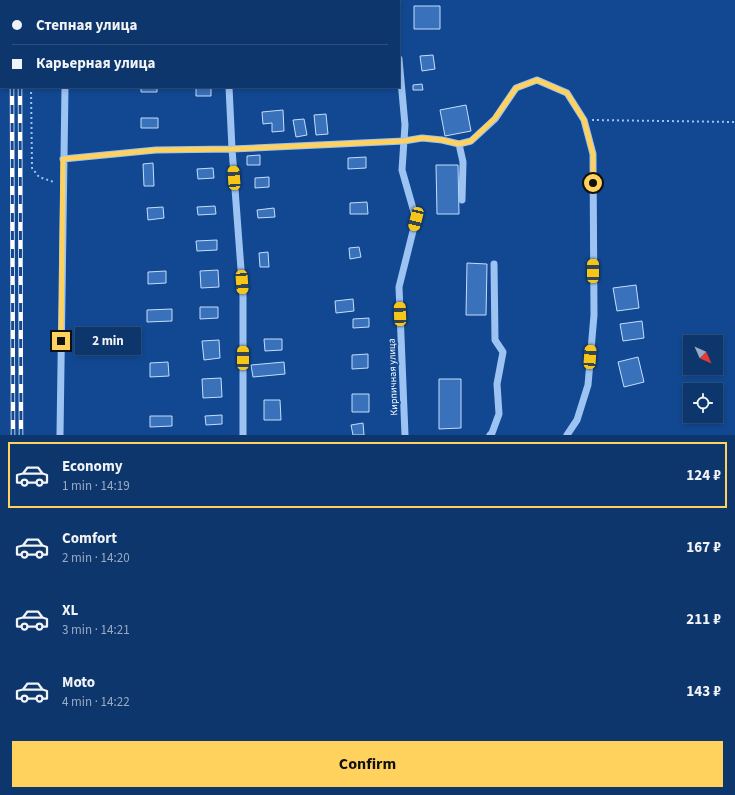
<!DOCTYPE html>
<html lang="en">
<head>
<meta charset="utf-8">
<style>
  :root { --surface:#0d366d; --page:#163e72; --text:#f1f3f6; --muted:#9aabc2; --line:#2d5080; --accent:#ffd25e }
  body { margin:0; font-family:"Source Sans 3",sans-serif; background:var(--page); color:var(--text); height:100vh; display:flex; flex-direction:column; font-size:15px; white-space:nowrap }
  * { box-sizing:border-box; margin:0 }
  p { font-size:13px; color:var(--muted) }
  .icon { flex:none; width:22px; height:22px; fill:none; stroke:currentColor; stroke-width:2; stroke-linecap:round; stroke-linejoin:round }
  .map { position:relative; height:435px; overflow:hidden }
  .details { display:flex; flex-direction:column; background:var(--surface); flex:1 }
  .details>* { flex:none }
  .guide { position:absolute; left:0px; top:0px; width:400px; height:88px; box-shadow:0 2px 6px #0003,0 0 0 1px var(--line); display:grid; align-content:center; height:88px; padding:0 12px; background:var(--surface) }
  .needle { width:26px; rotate:135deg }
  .controls { position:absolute; left:683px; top:335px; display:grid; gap:8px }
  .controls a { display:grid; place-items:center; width:40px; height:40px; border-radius:0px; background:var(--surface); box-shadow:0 2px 6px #0003,0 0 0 1px var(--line); font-size:20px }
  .end { position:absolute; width:18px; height:18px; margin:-9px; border:5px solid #ffd25e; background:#111; box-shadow:0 0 0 2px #111 }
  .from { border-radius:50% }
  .bubble { position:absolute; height:28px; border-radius:0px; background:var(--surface); box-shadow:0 2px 6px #0003,0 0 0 1px var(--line); font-size:13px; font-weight:700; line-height:28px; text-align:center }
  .car { position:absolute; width:12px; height:24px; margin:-12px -6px; border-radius:5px; box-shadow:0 0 3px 1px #0007; background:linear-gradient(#f5c518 24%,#345 0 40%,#f5c518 0 76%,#345 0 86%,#f5c518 0) }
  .guide b { display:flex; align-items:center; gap:14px; height:38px; font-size:15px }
  .guide b+b { border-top:1px solid var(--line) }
  .guide i { width:10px; height:10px; background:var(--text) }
  ul { padding:7px 0 0; list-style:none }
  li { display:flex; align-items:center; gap:12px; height:66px; margin:0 8px 6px; padding:0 4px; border:2px solid transparent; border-radius:0px }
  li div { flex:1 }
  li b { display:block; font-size:15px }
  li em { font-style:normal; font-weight:700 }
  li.on { border-color:var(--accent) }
  li>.icon { width:36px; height:36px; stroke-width:1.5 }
  .primary-button { display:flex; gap:8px; margin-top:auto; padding:8px 12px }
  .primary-button a { flex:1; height:46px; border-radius:0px; background:var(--accent); color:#111; font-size:16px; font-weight:700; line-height:46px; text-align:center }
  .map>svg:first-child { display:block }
  .building { fill:#3971ba; stroke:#c4ddfd }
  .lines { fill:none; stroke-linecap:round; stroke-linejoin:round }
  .path { stroke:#9dc3f3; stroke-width:2; stroke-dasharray:2 3; stroke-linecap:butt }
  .minor { stroke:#9dc3f3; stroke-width:7 }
  .rail-casing { stroke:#fff; stroke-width:4.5 }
  .rail { stroke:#114891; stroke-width:3; stroke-dasharray:9; stroke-linecap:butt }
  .route { stroke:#ffd25e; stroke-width:5 }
  .labels { text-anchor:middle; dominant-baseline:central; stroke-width:3.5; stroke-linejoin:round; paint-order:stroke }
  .street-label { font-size:10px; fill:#fff; stroke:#114891 }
</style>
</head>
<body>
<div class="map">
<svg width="735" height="435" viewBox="0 0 735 435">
  <rect width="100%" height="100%" fill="#114891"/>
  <!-- building -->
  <path class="building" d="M414 6H440V29H414Z
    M433 55 435 69 422 71 420 56Z
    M422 84 423 90H413V85Z
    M141 87H157V92H141Z
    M196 87H211V96H196Z
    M466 105 471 131 445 136 440 110Z
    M283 110 284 131 272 132V123L263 124 262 112Z
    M326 114 328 134 316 135 314 115Z
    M141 118H158V128H141Z
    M304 119 307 135 296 137 293 120Z
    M260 155V165H247V156Z
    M366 157V168L348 169V158Z
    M153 163 154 186H144L143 164Z
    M436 165H458L459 214H437Z
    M213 168 214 178 198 179 197 169Z
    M269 177V187L255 188V178Z
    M367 202 368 214H350V203Z
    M215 206 216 214 198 215 197 207Z
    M163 207 164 218 148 220 147 208Z
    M274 208 275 217 258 218 257 210Z
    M217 240V250L197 251 196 241Z
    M359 247 361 257 350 259 349 248Z
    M268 252 269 267H260L259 253Z
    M467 263 487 264 486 315H466Z
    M218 270 219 287 201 288 200 271Z
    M166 271V283L148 284V272Z
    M636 285 639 308 617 311 613 288Z
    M353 299 354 311 336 313 335 301Z
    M200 307H218V318L200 319Z
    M172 309V321L147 322V310Z
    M369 318V327L353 328V319Z
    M642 321 644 338 623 341 620 324Z
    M264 339H282V350L265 351Z
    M219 340 220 358 204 360 202 341Z
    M368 354V368L352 369V355Z
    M638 357 644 382 624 387 618 362Z
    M168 362 169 376 150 377V363Z
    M284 362 285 374 253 377 251 365Z
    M221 378 222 397 203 398 202 379Z
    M439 379H461V428L439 429Z
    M352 394H369V412H352Z
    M264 400H280L281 420H264Z
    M222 415V424L206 425 205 416Z
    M150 416H172V426L150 427Z
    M363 423 364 435H353L351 425Z"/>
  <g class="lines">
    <!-- path -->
    <path class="path" d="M30 0V1
      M31 87 32 168 39 177 54 182
      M592 120 735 122"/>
    <!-- minor -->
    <path class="minor" d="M61 0 62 1
      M225 0 226 1
      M392 0V1
      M399 59 405 125 402 170 416 219 399 287 405 435
      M229 87 232 149 243 296V435
      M459 144 463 162 462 200
      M63 159 156 150 232 149 404 141 422 138 442 140 459 144 471 141 495 119 516 88 537 80 567 93 584 120 593 154 594 315 588 385 577 420 567 435
      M60 435 65 87
      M490 435 492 433 499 414 497 384 503 352 495 340 494 264"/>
    <defs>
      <path id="rail" d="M11 0V1
        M20 0V1
        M12 87 13 435
        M20 87 21 435"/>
    </defs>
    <!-- rail casing -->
    <use href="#rail" class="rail-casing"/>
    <!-- rail -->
    <use href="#rail" class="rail"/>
  </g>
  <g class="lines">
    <!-- route -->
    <path class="route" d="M61 341 63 159 156 150 232 149 404 141 422 138 442 140 459 144 471 141 495 118 516 88 537 80 567 93 584 120 593 154V183"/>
  </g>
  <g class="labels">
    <!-- street labels -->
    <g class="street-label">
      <text transform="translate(393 377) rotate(-92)">Кирпичная улица</text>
    </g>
  </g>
</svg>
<div class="controls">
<a><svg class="needle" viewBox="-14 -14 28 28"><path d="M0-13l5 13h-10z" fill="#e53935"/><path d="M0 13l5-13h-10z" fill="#9aabc2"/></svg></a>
<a><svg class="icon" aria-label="locate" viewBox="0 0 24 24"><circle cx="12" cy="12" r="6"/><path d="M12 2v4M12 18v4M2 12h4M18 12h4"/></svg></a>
</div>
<i class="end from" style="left:593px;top:183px"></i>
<i class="end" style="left:61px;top:341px"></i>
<div class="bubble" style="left:75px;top:327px;width:66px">2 min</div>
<i class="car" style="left:234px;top:178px;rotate:356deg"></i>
<i class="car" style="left:416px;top:219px;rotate:194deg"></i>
<i class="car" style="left:593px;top:271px;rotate:0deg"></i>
<i class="car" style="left:242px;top:282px;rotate:176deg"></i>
<i class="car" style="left:400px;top:314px;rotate:358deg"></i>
<i class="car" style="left:590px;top:357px;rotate:4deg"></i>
<i class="car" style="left:243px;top:358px;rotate:0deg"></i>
<div class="guide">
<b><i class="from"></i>Степная улица</b>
<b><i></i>Карьерная улица</b>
</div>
</div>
<section class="details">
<ul>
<li class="on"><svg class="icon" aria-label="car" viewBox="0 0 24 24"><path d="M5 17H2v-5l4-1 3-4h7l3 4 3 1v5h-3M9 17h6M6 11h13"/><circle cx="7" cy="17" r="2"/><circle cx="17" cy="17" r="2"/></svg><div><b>Economy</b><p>1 min · 14:19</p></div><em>124 ₽</em></li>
<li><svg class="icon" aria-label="car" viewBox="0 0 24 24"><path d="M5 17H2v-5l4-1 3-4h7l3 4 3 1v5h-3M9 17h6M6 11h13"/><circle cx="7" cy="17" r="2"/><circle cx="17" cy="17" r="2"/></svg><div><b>Comfort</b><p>2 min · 14:20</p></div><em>167 ₽</em></li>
<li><svg class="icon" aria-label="car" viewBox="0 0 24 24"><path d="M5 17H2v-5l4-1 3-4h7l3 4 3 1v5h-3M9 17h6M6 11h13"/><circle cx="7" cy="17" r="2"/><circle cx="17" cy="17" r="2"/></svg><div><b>XL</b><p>3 min · 14:21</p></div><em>211 ₽</em></li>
<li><svg class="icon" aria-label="car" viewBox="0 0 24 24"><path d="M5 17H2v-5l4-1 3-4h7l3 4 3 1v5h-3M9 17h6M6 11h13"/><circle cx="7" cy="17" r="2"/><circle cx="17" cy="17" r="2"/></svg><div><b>Moto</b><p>4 min · 14:22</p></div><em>143 ₽</em></li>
</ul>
<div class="primary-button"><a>Confirm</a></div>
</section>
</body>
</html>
